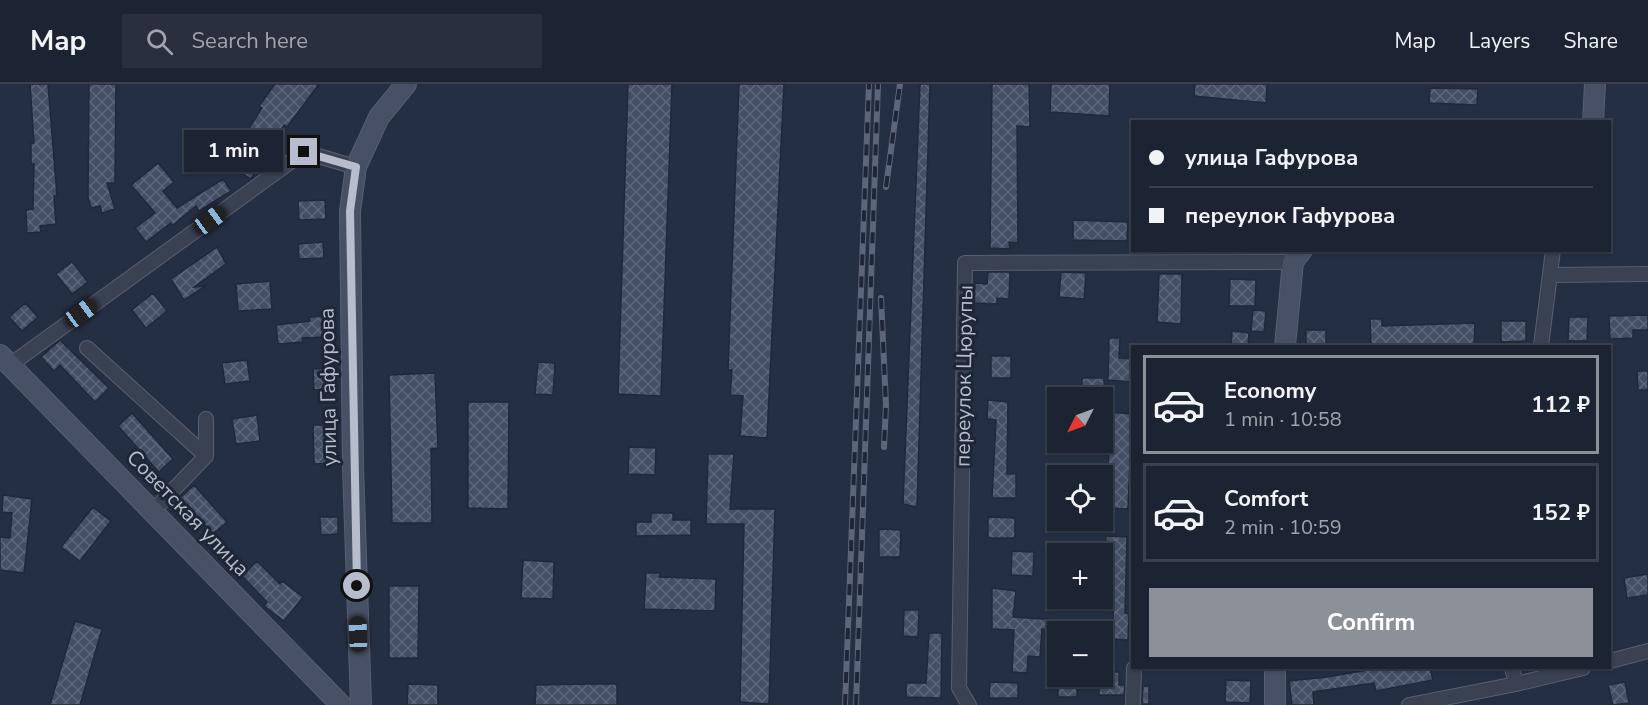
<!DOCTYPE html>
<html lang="en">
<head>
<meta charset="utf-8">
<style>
  :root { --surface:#1c2332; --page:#292f3e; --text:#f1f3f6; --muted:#a0a4ac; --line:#3a404d; --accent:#8c9099 }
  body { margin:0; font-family:"Nunito Sans",sans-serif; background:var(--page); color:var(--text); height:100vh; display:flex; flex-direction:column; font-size:22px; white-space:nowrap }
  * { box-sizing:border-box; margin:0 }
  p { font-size:20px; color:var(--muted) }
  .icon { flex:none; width:33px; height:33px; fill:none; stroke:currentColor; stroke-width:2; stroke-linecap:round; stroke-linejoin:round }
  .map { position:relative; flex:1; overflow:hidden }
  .details { position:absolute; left:1131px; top:261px; width:480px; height:324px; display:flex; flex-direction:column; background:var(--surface); border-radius:0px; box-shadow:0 2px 4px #0004,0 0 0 2px var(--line) }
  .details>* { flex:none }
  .banner { position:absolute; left:1131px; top:36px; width:480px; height:132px; border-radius:0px; box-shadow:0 2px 4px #0004,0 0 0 2px var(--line); display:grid; align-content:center; height:132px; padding:0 18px; background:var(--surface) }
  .needle { width:39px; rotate:228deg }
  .tools { position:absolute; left:1047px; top:303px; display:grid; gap:12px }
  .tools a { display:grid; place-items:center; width:66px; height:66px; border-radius:0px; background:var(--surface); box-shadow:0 2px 4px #0004,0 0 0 2px var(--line); font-size:30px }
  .end { position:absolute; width:27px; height:27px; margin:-14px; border:8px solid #b7bdcd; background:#111; box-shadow:0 0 0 3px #111 }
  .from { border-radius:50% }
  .bubble { position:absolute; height:42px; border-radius:0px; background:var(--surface); box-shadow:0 2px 4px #0004,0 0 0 2px var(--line); font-size:20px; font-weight:700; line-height:42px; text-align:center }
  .car { position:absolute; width:18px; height:36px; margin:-18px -9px; border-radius:8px; box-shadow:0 0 4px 2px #0007; background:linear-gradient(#222 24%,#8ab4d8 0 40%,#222 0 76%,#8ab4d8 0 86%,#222 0) }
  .banner b { display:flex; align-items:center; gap:21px; height:57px; font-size:22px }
  .banner b+b { border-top:2px solid var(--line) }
  .banner i { width:15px; height:15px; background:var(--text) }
  ul { padding:10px 0 0; list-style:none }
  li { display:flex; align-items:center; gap:18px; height:99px; margin:0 12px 9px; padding:0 6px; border:3px solid var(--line); border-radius:0px }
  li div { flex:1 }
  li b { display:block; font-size:22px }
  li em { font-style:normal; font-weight:700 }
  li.current { border-color:var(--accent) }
  li>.icon { width:54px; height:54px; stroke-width:1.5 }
  .action { display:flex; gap:12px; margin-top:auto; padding:12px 18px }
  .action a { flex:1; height:69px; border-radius:0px; background:var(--accent); color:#fff; font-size:24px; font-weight:700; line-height:69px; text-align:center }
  header { display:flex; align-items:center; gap:36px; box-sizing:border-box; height:84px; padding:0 30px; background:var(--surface); border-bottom:2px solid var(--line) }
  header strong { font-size:28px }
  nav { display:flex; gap:33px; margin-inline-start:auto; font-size:21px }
  .search { width:420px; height:54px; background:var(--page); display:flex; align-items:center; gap:15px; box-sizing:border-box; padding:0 21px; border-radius:0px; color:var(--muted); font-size:22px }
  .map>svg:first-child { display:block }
  .building { fill:url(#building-cross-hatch); stroke:#21283a; stroke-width:1.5 }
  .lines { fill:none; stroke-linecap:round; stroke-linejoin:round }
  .street-casing { stroke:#585f70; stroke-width:16 }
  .secondary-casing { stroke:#585f70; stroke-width:22 }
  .street { stroke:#3a4153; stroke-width:14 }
  .secondary { stroke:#485066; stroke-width:20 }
  .rail-casing { stroke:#5c657a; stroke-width:6 }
  .rail { stroke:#1f2638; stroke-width:4; stroke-dasharray:11; stroke-linecap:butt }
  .route { stroke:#b7bdcd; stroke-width:8 }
  .labels { text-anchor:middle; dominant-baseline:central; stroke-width:6; stroke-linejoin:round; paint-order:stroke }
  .street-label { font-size:21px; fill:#b7bdcd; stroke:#1f2638 }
</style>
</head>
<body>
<header>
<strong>Map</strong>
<div class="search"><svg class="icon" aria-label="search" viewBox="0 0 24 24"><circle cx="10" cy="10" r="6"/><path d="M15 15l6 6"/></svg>Search here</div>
<nav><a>Map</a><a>Layers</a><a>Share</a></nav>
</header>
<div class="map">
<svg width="1648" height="621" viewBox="0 0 1648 621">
  <defs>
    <pattern id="building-cross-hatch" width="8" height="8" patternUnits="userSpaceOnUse" patternTransform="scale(1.5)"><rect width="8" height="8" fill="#444e65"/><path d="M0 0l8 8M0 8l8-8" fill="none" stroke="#5d667a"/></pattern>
  </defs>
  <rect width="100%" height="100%" fill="#252f43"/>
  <!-- building -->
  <path class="building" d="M30 0H48L57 112H54L56 140 40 142 41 148 27 149 26 126 33 125 34 80H31V59H34Z
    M89 0H116L115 99H107L115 125 102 129 100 122 91 124 88 113Z
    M275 0H319L287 43 284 41 251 95 227 79 262 24 259 22Z
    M628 0H672L661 312 618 310Z
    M739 0H784L767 354 740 352 743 312 730 311 732 286H728Z
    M920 0H930L917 423 903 420Z
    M992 0H1029L1030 43 1017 42 1018 159 1009 158 1010 165 990 164Z
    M1051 0H1110L1109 32 1050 28Z
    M1195 0H1267L1266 19 1194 12Z
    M1430 4 1478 5 1477 21 1429 19Z
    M158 79 174 98 163 107 177 124 223 95 231 107 199 127 196 122 173 141 171 139 146 158 135 144 155 129 131 101Z
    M325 116 326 135 299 136 298 117Z
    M1073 136 1128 138 1127 157 1073 156Z
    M323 158 324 174 299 175 298 160Z
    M217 163 226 180 194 203 206 202 184 216 171 195Z
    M72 178 88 198 72 210 56 190Z
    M988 188H1010L1009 215 997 214V220L974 219 975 199 987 200Z
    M1061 188 1086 189 1084 215 1059 213Z
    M1159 190H1182L1181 240 1157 238Z
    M1230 195 1256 196 1255 222H1229Z
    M270 197 272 225 238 227 236 200Z
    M153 209 167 227 146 244 132 226Z
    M25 219 38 233 22 247 9 233Z
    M1253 226 1266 227 1264 248 1251 247Z
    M1648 231V246H1633V254L1610 255 1609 232Z
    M329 232 330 253 302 254 303 258 278 260 276 241 310 237 309 233Z
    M1569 233H1588L1587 257H1568Z
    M1370 235H1382V242L1475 239 1474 262H1371Z
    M1501 237H1526V257L1501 258Z
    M1306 246H1326V262H1306Z
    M1232 247 1249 249 1248 262H1231Z
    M1109 254H1120L1119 274 1132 275V298L1108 296Z
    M60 256 109 304 95 318 60 281 54 287 41 273Z
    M991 272H1011V294H991Z
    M247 276 250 297 225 300 222 279Z
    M538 278 555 279 553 311 535 310Z
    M332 284 333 305 314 306 313 285Z
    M1637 287H1648V306H1638Z
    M435 289 438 364 431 365 432 439H392L389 291Z
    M1082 294H1104V308H1095V314H1082Z
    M988 316 1008 318 1007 390H1016V414H992L996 336 987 335Z
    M468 318H509L508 425 468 424Z
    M1109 328 1132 330 1128 425 1108 424Z
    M132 329 173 375 159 388 118 342Z
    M257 331 260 357 236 360 232 335Z
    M313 341H337L338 379 314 380Z
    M629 363 656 364 655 391 628 390Z
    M708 370H734L730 425H775L769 620 740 618 744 440H706Z
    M194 401 227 438 213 450 180 414Z
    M3 411 32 415 24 489 0 486V453L10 454 12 429 2 428Z
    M93 423 111 437 80 477 61 463Z
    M651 429H673V436H691V451L636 452V438H651Z
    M320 433H338V450L321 451Z
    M988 433 1015 434V454H988Z
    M879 445 901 446 900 473H879Z
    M1106 452 1127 453 1125 529 1129 530 1128 556 1112 555 1114 513H1109L1112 468H1105Z
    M1012 467 1034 468 1033 492 1011 491Z
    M523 476 554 478 553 515 521 514Z
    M257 477 280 500 282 497 303 513 284 537 264 522 267 518 242 492Z
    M646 489H660L659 493 716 495 715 527 644 525Z
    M1648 490V511L1627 514 1624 494Z
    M389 502H419L418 574H389Z
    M992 504 1016 507 1013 533 1059 536 1058 547 1042 545 1040 573 1028 572 1027 589 1012 588 1014 546 992 545Z
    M904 526H919L918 553 903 552Z
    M75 537 102 545 80 621H50Z
    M929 549H942L941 614 906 613V599H926Z
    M1367 584H1430L1433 596 1376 607 1374 599 1313 608 1314 621H1292L1289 597 1327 593 1367 586Z
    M1102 588H1119V601H1125L1124 611H1099V592H1102Z
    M1058 592H1077V613H1058Z
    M1226 596 1251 597 1250 619 1225 618Z
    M990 598 1018 599V614H989Z
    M1625 598 1629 619 1613 621 1608 601Z
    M408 600 438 601V621H407Z
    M589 600H617V621H535L536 601Z
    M1143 602H1149V620H1142Z"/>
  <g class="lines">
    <defs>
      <path id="street" d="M1550 191 1648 190
        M1541 262 1553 166
        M87 264 206 372 153 427
        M10 281 304 68 356 83
        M206 372V335
        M1610 577 1648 567
        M1512 584 1516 600
        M969 621 959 604 965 179 1293 178
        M1133 621 1134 584
        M1409 621 1516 600 1583 584"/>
      <path id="secondary" d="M1593 38 1595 0
        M1285 262 1293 178 1302 166
        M0 271 341 621
        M1275 584V621
        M361 621 353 383 350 127 356 83 379 33 406 0"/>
    </defs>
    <!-- street casing -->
    <use href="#street" class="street-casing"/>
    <!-- secondary casing -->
    <use href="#secondary" class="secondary-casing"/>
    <!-- street -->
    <use href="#street" class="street"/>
    <!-- secondary -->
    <use href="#secondary" class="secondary"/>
    <defs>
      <path id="rail" d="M886 103 900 0
        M881 214 886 321 884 363
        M845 621 869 0
        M856 621 878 0"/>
    </defs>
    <!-- rail casing -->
    <use href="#rail" class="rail-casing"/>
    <!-- rail -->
    <use href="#rail" class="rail"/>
  </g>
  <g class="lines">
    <!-- route -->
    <path class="route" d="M304 68 356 83 350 127 357 502"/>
  </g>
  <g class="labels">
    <!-- street labels -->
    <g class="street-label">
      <text transform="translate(964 292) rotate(-89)">переулок Цюрупы</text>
      <text transform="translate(328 303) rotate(-91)">улица Гафурова</text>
      <text transform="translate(188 429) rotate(46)">Советская улица</text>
    </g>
  </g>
</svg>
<div class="tools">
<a><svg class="needle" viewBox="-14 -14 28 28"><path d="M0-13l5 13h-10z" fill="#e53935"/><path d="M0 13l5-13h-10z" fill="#a0a4ac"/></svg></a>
<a><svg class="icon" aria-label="locate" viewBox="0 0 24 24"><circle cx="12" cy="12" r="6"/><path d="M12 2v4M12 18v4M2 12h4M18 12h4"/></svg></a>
<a>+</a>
<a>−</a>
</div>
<i class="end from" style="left:357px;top:502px"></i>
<i class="end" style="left:304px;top:68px"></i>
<div class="bubble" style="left:184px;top:46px;width:99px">1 min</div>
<i class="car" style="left:210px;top:136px;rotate:54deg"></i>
<i class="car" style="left:81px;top:229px;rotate:54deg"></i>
<i class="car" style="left:358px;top:550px;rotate:358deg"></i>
<div class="banner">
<b><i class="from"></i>улица Гафурова</b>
<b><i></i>переулок Гафурова</b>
</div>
<section class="details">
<ul>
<li class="current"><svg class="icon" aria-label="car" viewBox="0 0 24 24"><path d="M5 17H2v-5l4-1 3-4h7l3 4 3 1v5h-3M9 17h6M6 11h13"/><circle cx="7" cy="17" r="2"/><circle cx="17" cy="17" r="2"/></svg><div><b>Economy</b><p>1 min · 10:58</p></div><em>112 ₽</em></li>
<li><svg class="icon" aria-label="car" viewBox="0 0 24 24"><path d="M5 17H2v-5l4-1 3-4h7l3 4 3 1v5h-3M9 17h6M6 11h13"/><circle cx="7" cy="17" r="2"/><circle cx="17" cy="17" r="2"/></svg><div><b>Comfort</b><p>2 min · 10:59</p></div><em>152 ₽</em></li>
</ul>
<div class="action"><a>Confirm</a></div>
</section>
</div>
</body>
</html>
